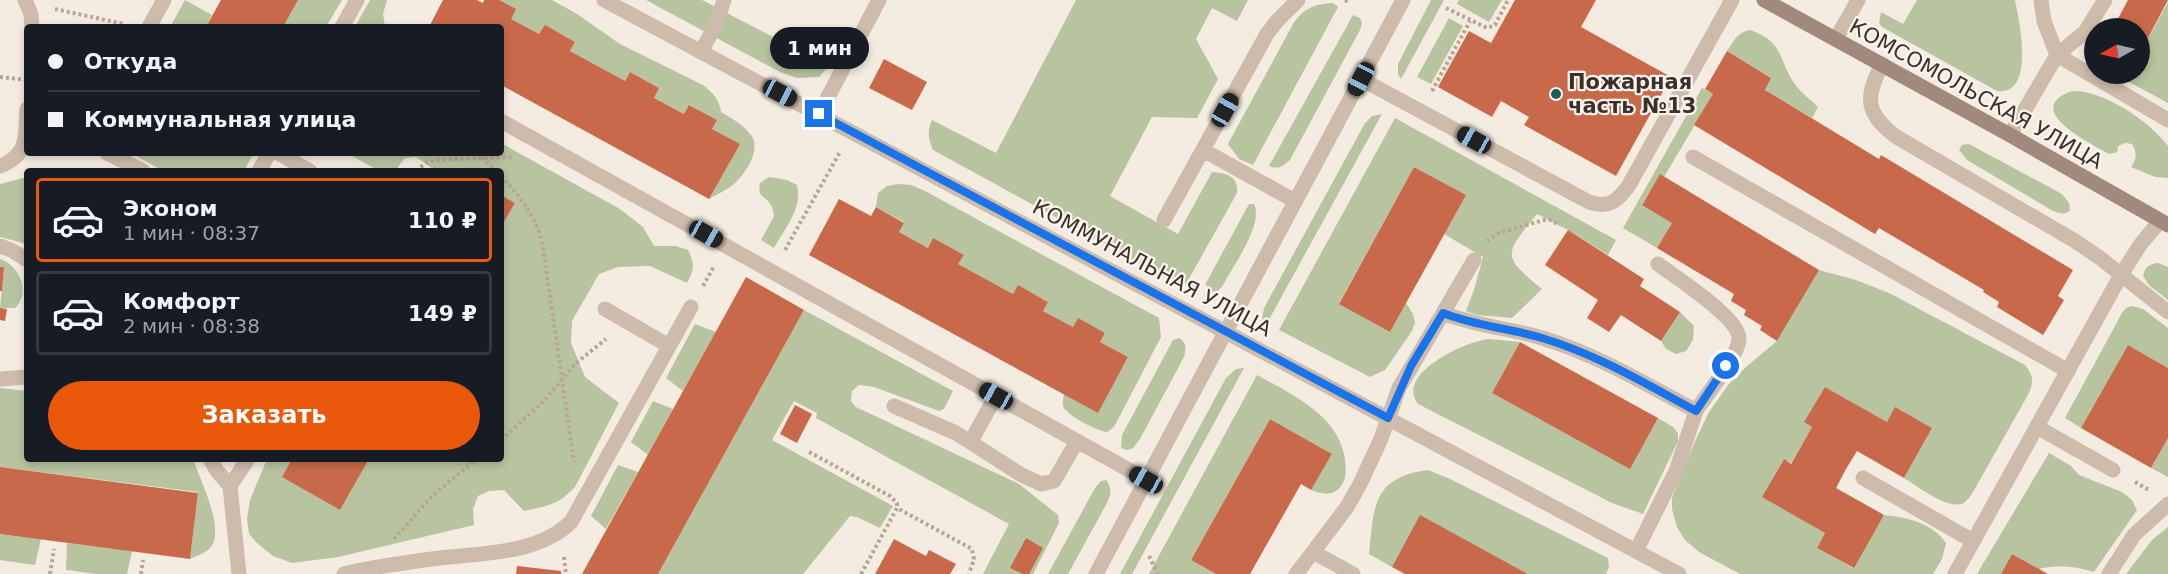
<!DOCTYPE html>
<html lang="ru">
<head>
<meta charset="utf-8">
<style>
  :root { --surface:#171b24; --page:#242831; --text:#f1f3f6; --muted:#9ea1a6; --line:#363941; --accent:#ea580c }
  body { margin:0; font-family:"DejaVu Sans",sans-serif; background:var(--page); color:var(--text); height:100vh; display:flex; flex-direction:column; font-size:22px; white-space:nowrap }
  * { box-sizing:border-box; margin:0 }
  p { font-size:20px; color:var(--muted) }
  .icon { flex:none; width:33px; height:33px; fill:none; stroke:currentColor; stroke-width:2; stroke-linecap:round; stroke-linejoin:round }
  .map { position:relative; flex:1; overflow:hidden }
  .panel { position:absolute; left:24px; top:168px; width:480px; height:294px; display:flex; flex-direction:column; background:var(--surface); border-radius:6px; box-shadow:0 3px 9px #0003 }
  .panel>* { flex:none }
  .guide { position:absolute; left:24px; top:24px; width:480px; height:132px; border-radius:6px; box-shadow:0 3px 9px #0003; display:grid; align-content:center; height:132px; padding:0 24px; background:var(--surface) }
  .needle { width:39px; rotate:262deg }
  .buttons { position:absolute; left:2084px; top:18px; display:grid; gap:12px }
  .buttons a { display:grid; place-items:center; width:66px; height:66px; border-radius:50%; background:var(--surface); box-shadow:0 3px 9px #0003; font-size:30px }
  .end { position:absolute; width:27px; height:27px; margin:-14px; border:8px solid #1a73e8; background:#fff; box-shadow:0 0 0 3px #fff }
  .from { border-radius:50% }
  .bubble { position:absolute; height:42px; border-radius:21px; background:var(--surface); box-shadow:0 3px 9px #0003; font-size:20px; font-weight:700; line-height:42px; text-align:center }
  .car { position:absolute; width:18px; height:36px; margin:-18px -9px; border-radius:8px; box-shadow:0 0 4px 2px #0007; background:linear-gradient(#222 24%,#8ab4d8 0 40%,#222 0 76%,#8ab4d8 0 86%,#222 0) }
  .guide b { display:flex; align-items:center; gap:21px; height:57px; font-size:22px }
  .guide b+b { border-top:2px solid var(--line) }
  .guide i { width:15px; height:15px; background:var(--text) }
  ul { padding:10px 0 0; list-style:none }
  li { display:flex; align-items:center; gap:18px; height:84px; margin:0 12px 9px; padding:0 12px; border:3px solid var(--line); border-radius:6px }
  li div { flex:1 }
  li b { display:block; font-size:22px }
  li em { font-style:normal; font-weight:700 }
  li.selected { border-color:var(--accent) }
  li>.icon { width:54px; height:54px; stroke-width:1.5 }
  .action { display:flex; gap:12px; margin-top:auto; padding:12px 24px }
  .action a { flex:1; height:69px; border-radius:36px; background:var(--accent); color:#fff; font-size:24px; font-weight:700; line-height:69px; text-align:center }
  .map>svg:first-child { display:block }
  .green { fill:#b8c4a0 }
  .building { fill:#c8694b }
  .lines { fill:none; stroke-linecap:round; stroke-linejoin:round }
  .path { stroke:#b9a596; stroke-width:4; stroke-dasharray:3 3; stroke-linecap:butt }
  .lane { stroke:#cdbbac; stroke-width:15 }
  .street { stroke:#cdbbac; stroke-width:15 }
  .secondary { stroke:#a18a7d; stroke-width:15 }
  .route { stroke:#1a73e8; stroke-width:8 }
  .poi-dot { fill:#1f5a5e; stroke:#fbf5ee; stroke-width:2 }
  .labels { text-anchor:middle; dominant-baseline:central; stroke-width:4.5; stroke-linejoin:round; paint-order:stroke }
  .poi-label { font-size:21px; font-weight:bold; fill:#3b302b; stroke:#fbf5ee; text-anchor:start }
  .street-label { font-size:21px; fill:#3b302b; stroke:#fbf5ee }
</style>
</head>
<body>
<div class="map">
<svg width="2168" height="574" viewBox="0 0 2168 574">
  <rect width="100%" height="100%" fill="#f4ebe1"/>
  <!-- green -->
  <path class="green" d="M185 0 212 15 206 27H170Z
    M298 0H342L326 27H283Z
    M370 0H387L383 14 385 27 356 25Z
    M499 0H552L577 14 620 44 703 85C713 93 719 99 721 112 731 118 744 125 751 135 762 149 745 175 734 184 727 190 717 194 709 199L739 144 712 129 716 120 690 105 684 114 654 98 659 88 630 72 625 81 570 51 575 42 545 26 539 34 511 19Z
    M646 0H702L829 66 819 77 797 78 780 72Z
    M1076 0H1248L1237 21 1212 8 1196 39 1218 79 1197 118 1152 117 1110 196 1178 234 1212 172C1226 173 1239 176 1237 193L1186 284 1176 283 933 150C928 138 927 132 932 120L996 153Z
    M1431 0H1444L1401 79 1398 74V64Z
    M1459 0H1502L1489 22 1457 4Z
    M1917 0H2015C2019 19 2036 96 1997 91L1882 27 1879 23 1881 12 1903 24Z
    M2168 2V103L2114 74H2139V55Z
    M1333 3 1338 7 1253 165 1239 159 1228 144 1293 24C1304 8 1314 4 1333 3Z
    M1353 15 1360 18 1362 23 1360 30 1290 160C1283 166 1278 170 1269 166Z
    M1449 18 1463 26 1431 84 1417 77Z
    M1750 30C1784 42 1777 57 1794 83 1800 92 1811 100 1818 107L1812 118 1765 90 1771 78 1727 51C1734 41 1737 32 1750 30Z
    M1702 88 1713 94 1664 177 1660 175 1642 204 1672 223 1657 248 1623 228Z
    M2072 91C2104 90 2149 121 2168 146V178L2155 177 2131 167C2137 158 2137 153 2132 144L2125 143 2118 146 2117 152 2109 154C2091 144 2020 109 2072 91Z
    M1382 114 1266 325 1262 318 1264 308 1365 123 1372 116Z
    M1395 118 1616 240 1608 255 1568 230 1537 214C1505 254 1500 255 1542 289L1512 318 1477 315 1466 311 1474 290 1483 257 1444 234 1465 195 1414 167 1339 303 1390 332 1406 303 1413 314 1415 323 1412 331 1385 370 1370 377 1279 330Z
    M501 143 620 209 643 227 654 246H676L688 250C695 264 694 270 687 283L650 266 618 267 599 274 572 321 571 343 585 377 619 403 575 487C558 505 547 506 524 511L504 490 489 491 478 496 473 509 474 525 338 557 292 563 273 556 257 543 249 534 247 519 250 500 267 459H292L283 477 340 510 369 459H501V227L515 203 501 195V171H432L433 169 416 157 405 158 395 171H379L347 153H501Z
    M1969 144 2062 194 2069 203 2070 210C2065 216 2059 213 2053 211L1967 160 1959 150 1962 145Z
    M131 153H206L210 155 211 153H254L244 171H163Z
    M27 177V244L0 237V184Z
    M769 177 787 180 797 185C803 208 785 228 774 248L761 240 774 216C773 212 773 208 771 205 765 195 757 198 760 183Z
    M898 184 911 185 925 191 1159 318 1161 337 1114 427 1107 432C1097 431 1070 417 1064 408 1062 404 1063 399 1064 394L1098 412 1128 357 1100 342 1105 333 1078 319 1073 327 1043 311 1047 301 1018 286 1013 294 958 264 963 256 933 239 928 248 899 232 904 222 876 207 878 193 887 186Z
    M1249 204H1254C1264 224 1233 266 1223 285L1218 291 1211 292 1207 289 1206 283Z
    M0 259C20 265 31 293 15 308H0L4 268 0 267Z
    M2158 263 2168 267V300L2149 285 2143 276C2145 267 2149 264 2158 263Z
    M1819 270 1856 280 1889 293 2025 365C2033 375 2034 381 2029 393L1973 492C1971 495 1967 501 1964 503 1949 511 1917 486 1904 478L1932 428 1896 408 1887 422 1825 387 1804 422 1812 427 1791 463 1783 460 1763 496 1825 533 1817 548 1853 568 1884 515C1906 517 1933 523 1946 543L1942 559 1933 574H1740L1699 552 1685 540 1677 527 1672 509V498L1696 439 1709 412 1729 384 1746 367 1777 341Z
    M2132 306 2143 309 2168 328V368L2128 345 2081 428 2065 418 2122 313 2126 308Z
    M804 310 953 391 944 409 939 411 874 387 859 385 852 391 851 401 856 407 1019 484 1058 515 1059 523 1033 574H983L1009 524 816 418 817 413 794 401 772 440 893 506 880 528 857 517 850 516 803 574H658Z
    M1680 312 1694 326 1693 340 1686 351 1676 354 1666 349 1661 341Z
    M695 324 716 332 683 391 666 378Z
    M1179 338C1187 343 1186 349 1184 357L1140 439 1133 448 1127 450 1121 448 1122 435 1173 340Z
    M1489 339 1520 342 1492 393 1630 468 1658 418 1673 427 1678 433V441L1643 514 1612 503 1418 404C1395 374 1465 341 1489 339Z
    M1244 368 1132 574H1120L1226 378 1236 369Z
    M1257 375C1291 394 1340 416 1345 460 1346 470 1347 478 1341 486 1333 497 1322 494 1311 490L1332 454 1270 419 1191 560 1216 574H1149Z
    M0 388 27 391V459H193C200 480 225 528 211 547 206 553 197 556 190 559L198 492 0 467Z
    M653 401 673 409 648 455 631 442Z
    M2168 438V477L2151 468Z
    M2049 453 2071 466 2079 475 2122 492 2132 500 2137 510 2094 572C2075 566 2059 564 2039 569L2012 554 2001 574H1977Z
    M618 465 638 472 606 529 591 516Z
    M1428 470 1450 479 1608 558 1609 567 1606 574H1528L1420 516 1392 567 1369 554C1374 508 1372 477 1428 470Z
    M1106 480C1112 488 1111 493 1108 501L1068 574H1048L1095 488 1101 481Z
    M2168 527V574H2126L2152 540Z
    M0 534 41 539 35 565 0 560Z
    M67 543 132 551 127 574H96L66 570Z"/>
  <!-- building -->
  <path class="building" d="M221 0H298L283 27H206Z
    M443 0H477L483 3 484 0H499L516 9 511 19 539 34 545 25 575 42 570 51 625 81 630 72 659 88 654 98 684 114 689 105 717 120 712 129 740 144 709 199 501 85V27H429Z
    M1515 0H1596L1581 27 1671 77 1616 176 1524 125 1529 117 1501 101 1492 117 1438 87 1469 31 1491 43Z
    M2128 0H2168L2139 55V28H2113Z
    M1727 51 1771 78 1765 90 1879 159 1881 155 2073 270 2058 296 2064 300 2043 335 1997 307 1999 302 1983 292 1984 290 1879 228 1875 234 1694 125 1713 94 1705 89Z
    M884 59 927 82 912 110 869 88Z
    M1414 167 1466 195 1390 332 1339 304Z
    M1660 174 1819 270 1777 341 1760 330 1762 326 1744 315 1746 310 1731 301 1734 294 1657 248 1672 223 1642 205Z
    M501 195 515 203 501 227Z
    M839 199 871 216 876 207 904 223 899 232 928 248 933 238 964 255 958 264 1013 294 1018 285 1048 302 1043 311 1073 327 1078 318 1105 333 1100 342 1128 357 1098 413 809 255Z
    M1568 230 1644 279 1640 286 1680 312 1661 341 1621 315 1609 332 1587 318 1598 300 1545 265Z
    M0 267H4L2 291H0Z
    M746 277 804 310 658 574H582Z
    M0 308 7 309 5 321 0 320Z
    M1520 342 1658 418 1630 469 1492 393Z
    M2128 345 2168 368V438L2151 468 2081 428Z
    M1825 387 1887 422 1895 407 1932 428 1904 478 1857 451 1846 469 1836 488 1884 515 1854 568 1817 548 1825 533 1762 497 1784 459 1791 464 1812 427 1804 422Z
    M795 405 812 414 797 443 780 434Z
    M1270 419 1332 454 1311 490 1301 484 1250 574H1216L1191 560Z
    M292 459H369L340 510 282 477Z
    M0 467 198 493 190 559 0 534Z
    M1420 515 1528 574H1405L1392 567Z
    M1026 538 1043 548 1029 574H1023L1010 568Z
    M894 539 926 556 929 550 956 564 950 574H875Z
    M2012 554 2048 574H2001Z
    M517 566 561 571V574H516Z"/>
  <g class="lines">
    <!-- path -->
    <path class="path" d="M1345 0 1350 3
      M1446 8 1487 28 1495 25 1508 0
      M55 9 124 24
      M0 77 27 80
      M1432 91 1470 21
      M478 153 496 171
      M416 171 427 162 437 160 514 157
      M501 176C520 196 534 215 542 241L574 462
      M1487 241 1499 233 1544 220H1550L1560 225
      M785 250 840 152
      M703 286 714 266
      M501 440 544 401 575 364 606 339
      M809 452 890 496 897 503V508
      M2135 482 2149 490
      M394 539 433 495 477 459
      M1149 556 1158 574
      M564 557 566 574
      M50 574 54 549
      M141 574 143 560
      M861 574 897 508 972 549 974 559 969 574"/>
    <!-- lane -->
    <path class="lane" d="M25 0 31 14 32 27
      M2041 0 2044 21 2057 55 2168 120
      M149 27 164 0
      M1836 39 1858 0
      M701 51 716 25 724 0
      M1882 64C1865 98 1865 112 1895 136L2075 241 2100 258 2168 312
      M1361 79 1589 202C1608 209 1618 201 1629 185L1732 0
      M819 114 879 0
      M501 121 1147 480
      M2010 135 2057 55 2085 32 2105 0
      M1203 150 1295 201
      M278 153 310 171
      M1693 157 2068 371
      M0 166C29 155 25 136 27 109
      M1164 220 1267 34 1277 21 1298 0
      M0 246 11 250 27 260
      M1658 264C1675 277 1740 318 1739 339 1739 354 1706 396 1696 411
      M605 309 669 346
      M1443 313 1474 260
      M0 379 27 377
      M894 406 956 433 1020 474 1041 484 1054 481 1077 441
      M2037 427 2113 470
      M971 441 996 396
      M210 459 217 471 230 486 239 574
      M1863 478 1973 541
      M230 486 248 459
      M1313 552 1347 507 1360 484 1380 441 1399 388 1443 313C1475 326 1509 328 1542 338 1596 354 1646 384 1696 411L1676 471 1636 551
      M344 574C376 566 408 562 440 558 483 553 538 554 571 522L691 307
      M1296 574 1313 552 1353 574
      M2109 574 2134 535 2168 504"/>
    <!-- street -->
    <path class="street" d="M604 0 1679 574
      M342 27 357 0
      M107 153 143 171
      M259 171 269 153
      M1096 574 1403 0
      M1955 574 2121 275 2140 245 2160 221"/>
    <!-- secondary -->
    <path class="secondary" d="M1764 0 2010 135 2168 225"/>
  </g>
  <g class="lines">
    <!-- route -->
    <path class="route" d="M819 114 1388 418 1411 366 1443 313C1475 326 1509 328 1542 338 1596 354 1646 384 1696 411L1726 366"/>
  </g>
  <!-- markers -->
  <circle class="poi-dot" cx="1556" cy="94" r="6"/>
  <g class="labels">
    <!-- poi labels -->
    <g class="poi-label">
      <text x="1568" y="82">Пожарная<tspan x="1568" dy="24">часть №13</tspan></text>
    </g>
    <!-- street labels -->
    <g class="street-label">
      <text transform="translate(1976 94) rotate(29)">КОМСОМОЛЬСКАЯ УЛИЦА</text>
      <text transform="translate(1152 268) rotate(28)">КОММУНАЛЬНАЯ УЛИЦА</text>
    </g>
  </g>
</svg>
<div class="buttons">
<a><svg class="needle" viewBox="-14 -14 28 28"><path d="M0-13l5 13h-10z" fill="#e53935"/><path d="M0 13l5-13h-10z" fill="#9ea1a6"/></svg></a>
</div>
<i class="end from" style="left:1726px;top:366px"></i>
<i class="end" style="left:819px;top:114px"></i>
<div class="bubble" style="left:770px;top:27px;width:99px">1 мин</div>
<i class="car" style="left:1361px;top:79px;rotate:208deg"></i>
<i class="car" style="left:780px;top:93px;rotate:118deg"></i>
<i class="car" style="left:1225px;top:110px;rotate:29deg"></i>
<i class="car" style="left:1474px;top:140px;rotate:299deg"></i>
<i class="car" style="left:706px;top:234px;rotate:119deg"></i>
<i class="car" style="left:996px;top:396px;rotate:299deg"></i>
<i class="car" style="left:1146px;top:480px;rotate:299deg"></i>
<div class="guide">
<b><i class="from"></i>Откуда</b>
<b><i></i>Коммунальная улица</b>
</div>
<section class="panel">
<ul>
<li class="selected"><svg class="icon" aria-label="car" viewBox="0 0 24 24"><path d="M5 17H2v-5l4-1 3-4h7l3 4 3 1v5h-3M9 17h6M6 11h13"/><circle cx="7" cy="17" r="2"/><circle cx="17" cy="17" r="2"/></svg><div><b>Эконом</b><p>1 мин · 08:37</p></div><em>110 ₽</em></li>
<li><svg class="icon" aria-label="car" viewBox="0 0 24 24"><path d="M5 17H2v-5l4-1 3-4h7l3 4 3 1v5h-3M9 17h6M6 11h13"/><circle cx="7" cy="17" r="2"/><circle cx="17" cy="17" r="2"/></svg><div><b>Комфорт</b><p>2 мин · 08:38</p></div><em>149 ₽</em></li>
</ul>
<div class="action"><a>Заказать</a></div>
</section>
</div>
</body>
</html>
